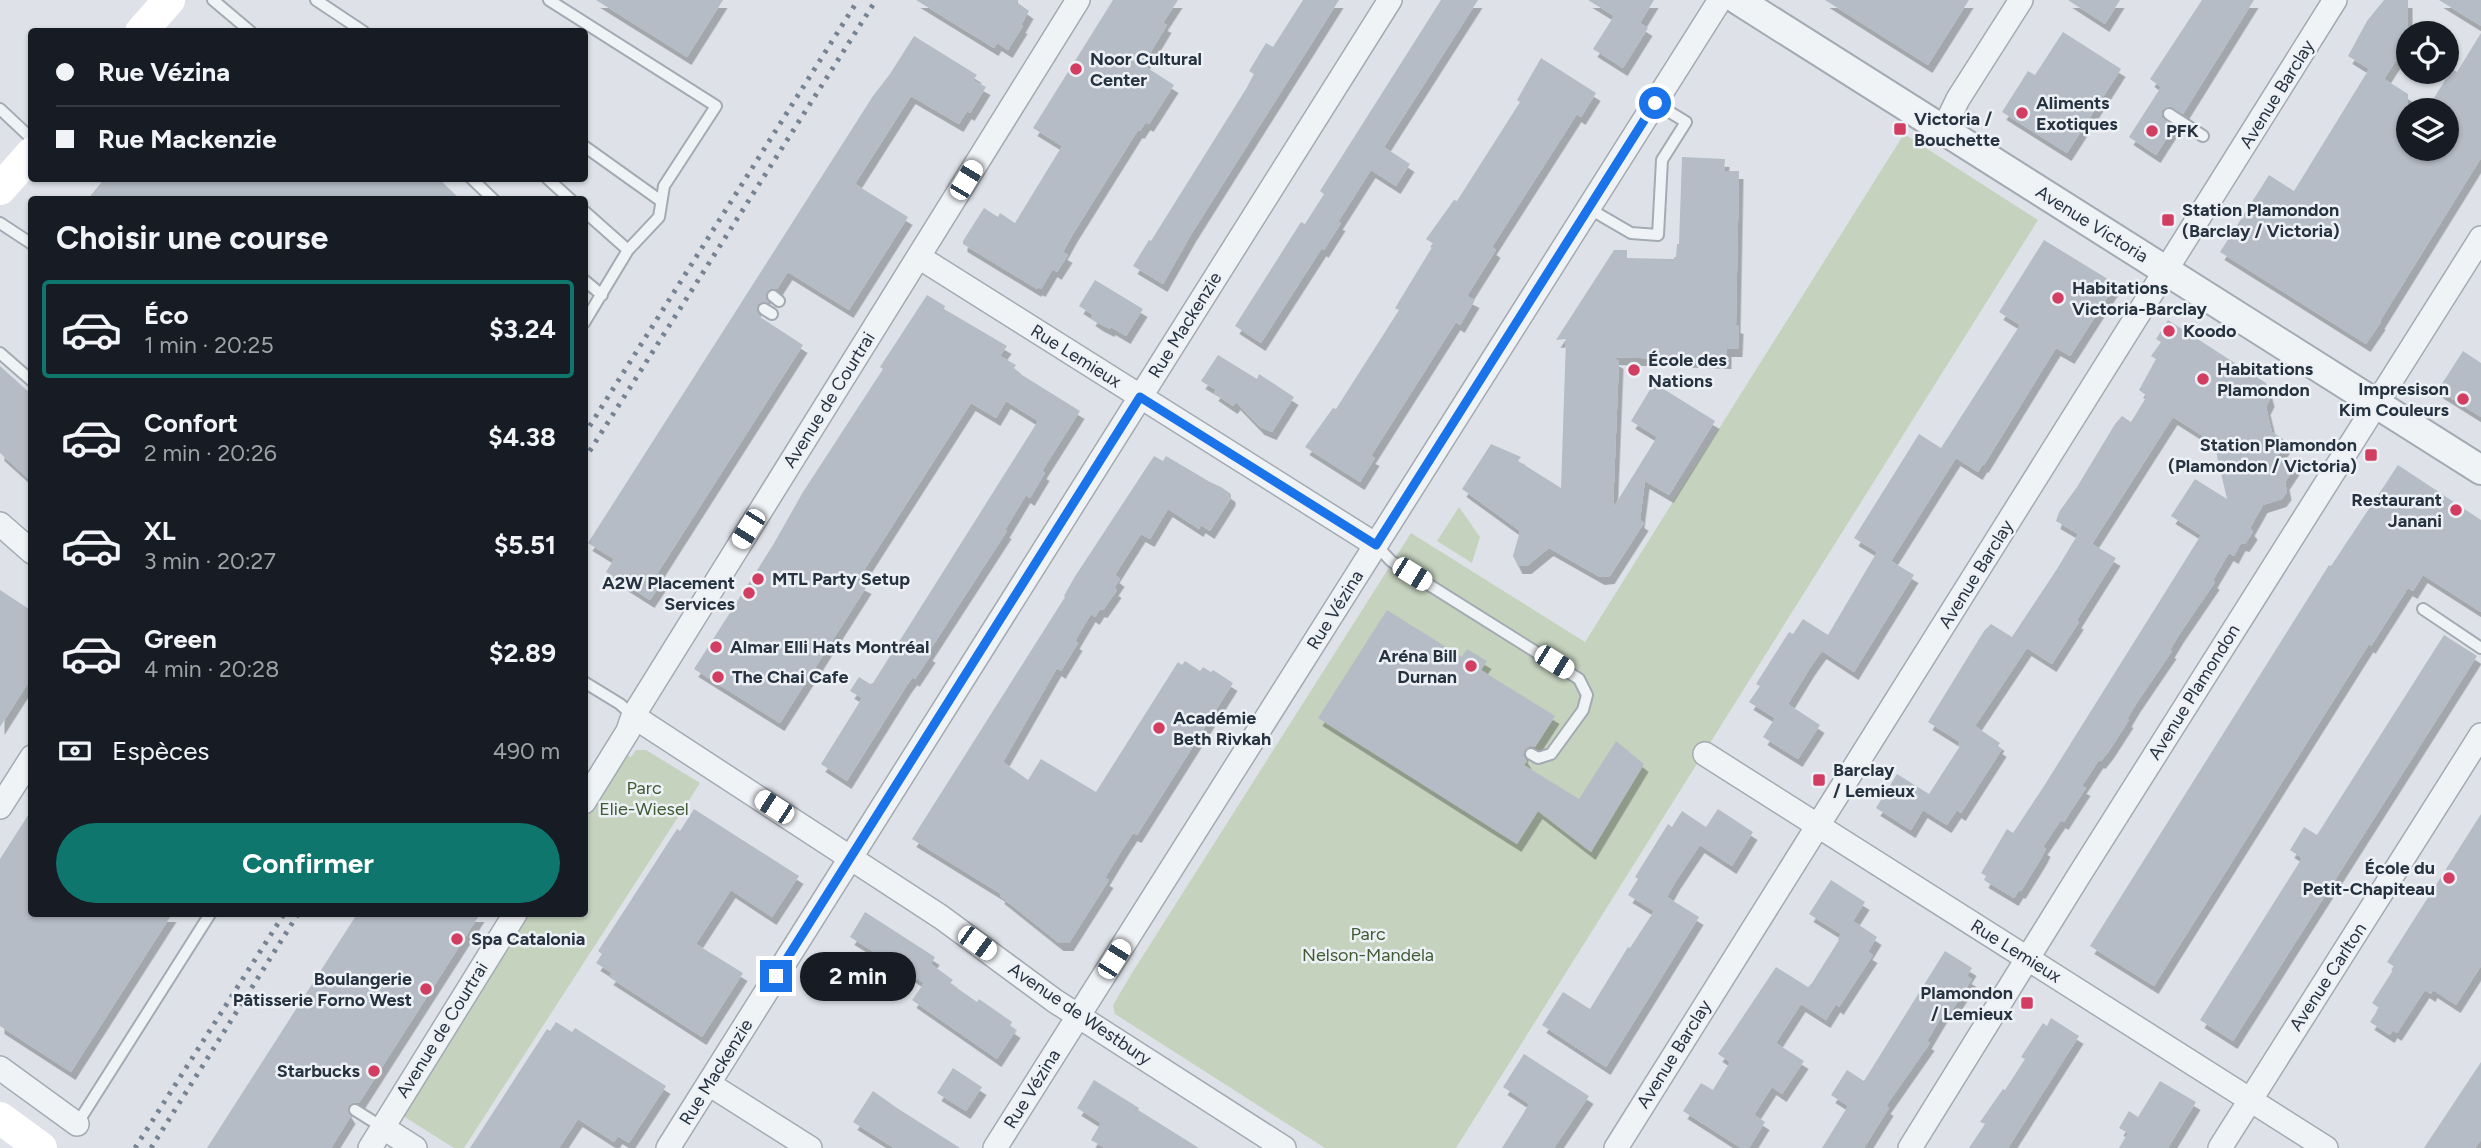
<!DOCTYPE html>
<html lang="fr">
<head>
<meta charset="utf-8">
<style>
  :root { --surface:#171b24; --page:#20242c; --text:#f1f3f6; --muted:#9ea1a6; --line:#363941; --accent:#0f766e }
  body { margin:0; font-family:Figtree,sans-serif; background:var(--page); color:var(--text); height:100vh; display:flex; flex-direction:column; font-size:26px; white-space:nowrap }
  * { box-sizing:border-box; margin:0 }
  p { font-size:23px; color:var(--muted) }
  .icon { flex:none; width:38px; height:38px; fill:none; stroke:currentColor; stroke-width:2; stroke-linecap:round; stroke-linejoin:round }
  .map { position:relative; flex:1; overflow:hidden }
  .panel { position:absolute; left:28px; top:196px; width:560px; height:721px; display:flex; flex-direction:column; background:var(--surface); border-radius:7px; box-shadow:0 2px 5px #0004 }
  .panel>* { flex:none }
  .top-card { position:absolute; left:28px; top:28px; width:560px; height:154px; border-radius:7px; box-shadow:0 2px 5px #0004; display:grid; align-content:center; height:154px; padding:0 28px; background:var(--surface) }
  .tools { position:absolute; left:2396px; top:21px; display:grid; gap:14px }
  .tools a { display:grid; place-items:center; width:63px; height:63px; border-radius:50%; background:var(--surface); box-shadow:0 2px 5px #0004; font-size:35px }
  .end { position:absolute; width:32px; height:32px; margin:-16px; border:9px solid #1a73e8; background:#fff; box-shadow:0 0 0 4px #fff }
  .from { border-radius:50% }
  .bubble { position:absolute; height:49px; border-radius:24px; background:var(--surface); box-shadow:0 2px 5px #0004; font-size:23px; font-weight:700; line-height:49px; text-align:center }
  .car { position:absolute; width:21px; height:42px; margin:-21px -10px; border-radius:9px; box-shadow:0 0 5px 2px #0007; background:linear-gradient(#fff 24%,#345 0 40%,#fff 0 76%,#345 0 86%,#fff 0) }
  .top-card b { display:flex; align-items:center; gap:24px; height:66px; font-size:26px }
  .top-card b+b { border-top:2px solid var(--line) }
  .top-card i { width:18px; height:18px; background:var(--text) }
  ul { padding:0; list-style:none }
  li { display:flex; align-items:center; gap:21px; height:98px; margin:0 14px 10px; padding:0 14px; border:4px solid transparent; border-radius:7px }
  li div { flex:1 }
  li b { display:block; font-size:26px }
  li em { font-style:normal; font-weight:700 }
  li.current { border-color:var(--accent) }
  li>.icon { width:63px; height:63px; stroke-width:1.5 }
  h2 { padding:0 28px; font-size:32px; line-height:84px }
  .pay { display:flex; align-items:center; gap:18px; height:77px; padding:0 28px; font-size:26px }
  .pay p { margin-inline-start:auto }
  .cta { display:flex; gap:14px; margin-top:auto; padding:14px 28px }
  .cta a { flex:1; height:80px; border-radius:42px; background:var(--accent); color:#fff; font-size:28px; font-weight:700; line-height:80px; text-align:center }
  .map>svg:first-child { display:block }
  .green { fill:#c5d2be }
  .building { fill:#b5bcc5; filter:url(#shadow) }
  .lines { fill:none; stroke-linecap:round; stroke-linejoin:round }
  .service-casing { stroke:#a3aab2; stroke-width:14 }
  .minor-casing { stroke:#a3aab2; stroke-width:26 }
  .tertiary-casing { stroke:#a3aab2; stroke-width:32 }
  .service { stroke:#f0f3f6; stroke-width:10 }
  .minor { stroke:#f0f3f6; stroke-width:23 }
  .tertiary { stroke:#f0f3f6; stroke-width:28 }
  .secondary { stroke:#fff; stroke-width:32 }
  .rail { stroke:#778392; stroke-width:5; stroke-dasharray:3.5 7; stroke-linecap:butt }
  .route { stroke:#1a73e8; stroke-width:9 }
  .poi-dot { fill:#d13e62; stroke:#edf1f5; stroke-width:2.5 }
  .labels { text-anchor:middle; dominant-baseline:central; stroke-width:5; stroke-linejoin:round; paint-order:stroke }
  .poi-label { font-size:18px; font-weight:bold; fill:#26323f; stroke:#edf1f5; text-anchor:start }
  .street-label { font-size:18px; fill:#26323f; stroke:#edf1f5 }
  .park-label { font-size:18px; fill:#3f5b33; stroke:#edf1f5 }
</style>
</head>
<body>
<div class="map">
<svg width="2481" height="1148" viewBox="0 0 2481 1148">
  <defs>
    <filter id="shadow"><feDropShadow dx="4.5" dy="8" stdDeviation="0" flood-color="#0004"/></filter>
  </defs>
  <rect width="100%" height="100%" fill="#dee2e8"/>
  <!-- green -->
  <path class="green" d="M1904 134 2038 220 1456 1148H1325L1115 1014 1113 1005 1132 973 1411 533 1585 642Z
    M1459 507 1480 537 1472 563 1437 541Z
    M636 750H646L700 783 464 1148H454L400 1114 526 914H584L585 820 626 754 631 757Z"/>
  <!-- building -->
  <path class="building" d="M596 0H723L687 57Z
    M916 0H1018V3L1029 11 1021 25 1023 26 1008 50 997 43 994 48Z
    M1113 0H1178L1163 23 1167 25 1143 65 1174 85 1149 124 1146 122 1140 131 1138 130 1073 234 1063 252 1068 255 1057 272 1053 269 1041 289 1038 287 1037 289 963 244V241L984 208 998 217 1000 213 1015 223 1062 146 1033 128Z
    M1303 0H1339L1192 233 1163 284 1133 266 1149 240 1151 241 1246 89 1254 74 1249 71 1266 43 1273 47Z
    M1441 0H1478L1384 147 1410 164 1396 186 1371 170 1338 222 1341 223 1324 250 1322 248 1261 343 1235 326 1301 222 1305 224 1324 194 1320 191Z
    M1588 0H1654L1640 23 1648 28 1623 68 1593 49 1614 16Z
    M1825 0H1969L1928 65Z
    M2068 0H2120L2105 24Z
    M2202 0H2254L2183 114 2170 106 2162 110V118L2174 127 2156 155 2129 137 2161 87 2150 79Z
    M2384 0H2408V42L2384 79 2408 94V149H2446V106L2434 98 2452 69 2457 72 2481 33V158L2380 321 2381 322 2366 344 2220 252 2269 175 2294 191 2369 69 2348 56 2367 21Z
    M2439 0H2481V26Z
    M2063 32 2121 69 2067 153 2002 112 2028 71 2035 75Z
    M914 36 977 75 973 80 986 87 970 113 967 111 959 124 911 96 855 184 908 217 849 310 788 272 777 289 771 288 767 292 765 298 769 303 764 301 758 304 756 309 760 317 803 345 657 574 664 579 650 600 606 572 614 559 588 543 873 96 890 74Z
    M1541 58 1596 93 1581 117 1577 114 1492 247 1496 250 1467 296 1475 300 1460 325 1456 322 1371 456 1375 458 1360 482 1305 447 1333 408 1336 409 1399 310 1395 308 1434 244 1426 239 1454 200 1457 201 1520 102 1517 100Z
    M1682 157 1725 159 1724 171H1739L1736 325 1739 326 1738 349H1727V361L1612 357 1619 361 1613 508 1657 437 1631 421 1654 383 1715 421 1669 495 1645 481 1640 520 1644 523 1610 576 1600 577 1549 548 1527 566H1518L1513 556 1520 531 1462 489 1491 444 1521 457 1518 461 1561 488 1566 339 1556 340 1614 250H1627V258L1674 259V257H1676L1677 244H1679Z
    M105 178H438L461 200H87Z
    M2044 240 2116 284 2070 356 2056 348 1984 465 1983 464 1978 472 1956 458 1891 561 1914 575 1854 672 1822 651 1810 668 1788 704 1820 725 1798 759 1763 737 1775 718 1749 702 1760 686 1756 684 1789 632 1793 634 1803 619 1828 635 1877 552 1854 538 1919 434 1941 448 2020 325 1999 312Z
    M1095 280 1143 309 1126 336 1111 327 1110 329 1100 324 1091 318 1093 315 1079 306Z
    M927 295 945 306 944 309 1007 346 1000 356 1016 365 1014 368 1022 375 1080 411 1042 471 1045 473 1030 498 1026 495 1005 530 1007 531 928 653 931 655 915 679 913 677 907 685 847 781 821 764 862 698 850 691 859 677 870 684 873 683 1038 421 1006 401 996 418 971 403 857 581 867 586 780 723 694 669 773 545 803 492 883 369 880 367Z
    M2168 320 2266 383 2270 399 2266 407 2272 432 2288 442 2278 456 2295 467 2285 482 2287 492 2282 499 2263 505 2250 528 2253 532 2245 544 2241 543 2234 556 2229 553 2213 580 2215 582 2179 635 2170 650 2172 651 2136 704 2127 719 2129 720 2109 751 2101 761 2099 760 2082 786 2086 788 2071 811 2064 822 2061 820 2043 847 2046 849 2042 857 2021 891 2019 890 2014 898 1984 880 1986 876 1981 873 2007 829 2013 833 2044 786 2201 535 2171 516 2195 479 2227 499 2214 443 2173 417 2092 544 2116 558 2077 620 2079 622 2052 664 2027 648 1975 726 2000 743 1998 746 2002 749 1961 813 1957 810 1947 825 1923 810 1911 830 1876 808 1897 774 1929 794 1960 746 1958 745 1960 742 1928 722 1984 631 1991 624 2012 637 2057 569 2078 534 2056 521 2059 512 2077 487 2115 424 2122 416 2131 422 2147 396 2139 390 2156 359 2151 356 2161 342 2156 339Z
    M2463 351 2481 363V417L2438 390Z
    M1218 355 1257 379 1259 374 1294 397 1272 432 1260 427 1236 402 1233 406 1214 393 1216 390 1201 381Z
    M0 366 32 395V482L0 453Z
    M1154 456 1163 461 1166 456 1210 482 1221 487 1231 494V498L1210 531 1201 525 1199 529 1168 509 1150 539 1141 534 1115 575 1120 579 1114 588 1117 590 1103 610 1100 609 1095 617 1091 614 1075 641 1078 643 1061 671 1057 668 1003 762 1028 780 1041 759 1096 792 1178 662 1182 665 1185 661 1200 671 1203 667 1211 672 1213 670 1233 683 1137 835 1133 833 1122 850 1105 878 1109 880 1069 943H1059L1000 896 1001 894 912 839 1065 597 1064 596 1074 578Z
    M2398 465 2481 520V612L2423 575 2413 591 2408 588 2371 646 2369 644 2154 986 2090 946 2329 565 2331 566Z
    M0 590 32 611V677L0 727Z
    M1387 610 1462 657 1467 649 1487 661 1481 670 1555 716 1535 747 1530 746 1525 750 1523 755 1527 761 1524 765 1579 799 1616 741 1644 764 1591 852 1538 811 1517 844 1318 718Z
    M2444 635 2477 656 2233 1041 2200 1020 2302 858 2290 850 2304 827 2317 835Z
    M32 809V914H172L71 1072 0 1026V859Z
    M694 809 799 876 772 917 731 890 696 944 743 973 702 1037 609 977 612 973 596 963 602 954 598 951 677 829 680 831Z
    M1718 809 1753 832 1732 866 1700 845 1676 881 1667 897 1699 917 1606 1067 1542 1025 1563 992 1590 1009 1628 947 1630 948 1654 911 1628 895 1638 879 1635 877 1668 824 1672 827 1682 811 1706 827Z
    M2481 814V966L2456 1005 2433 990 2431 994 2425 990 2397 1033 2393 1030 2390 1035 2370 1022 2379 1008 2372 1003 2395 967 2387 962Z
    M1831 880 1865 902 1853 921 1877 937 1868 952 1873 955 1839 1007 1836 1004 1826 1020 1801 1004 1776 1043 1804 1061 1782 1094 1772 1087 1754 1115 1765 1122 1749 1148H1741L1683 1111 1701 1083 1713 1090 1714 1088 1730 1062 1718 1054 1776 967 1808 987 1812 983 1839 940 1838 939 1841 934 1809 914Z
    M865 912 935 957 931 964 953 980 950 983 977 1002 979 999 1012 1022 1010 1026 1016 1030 997 1059 912 1000 924 983 850 937Z
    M357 914H480L359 1103 355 1102 349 1105 347 1110 351 1116 331 1148H207Z
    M1945 951 1972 968 1967 976 1972 979 1951 1012 1946 1009 1927 1041 1930 1043 1886 1106 1889 1108 1864 1148H1822L1848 1106 1831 1095 1847 1070 1864 1081Z
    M2051 1018 2079 1036 2008 1148H1969L1985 1124 1980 1122 2003 1089 2005 1090 2025 1059 2021 1057 2043 1023 2047 1026Z
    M556 1022 572 1032 575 1028 666 1086 629 1143 618 1136 614 1142 578 1119 559 1148H470L547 1029 550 1031Z
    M1524 1054 1589 1096 1554 1148H1502L1529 1104 1503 1087Z
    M2481 1062V1140L2475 1148H2424Z
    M953 1068 982 1087 966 1111 937 1093Z
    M1094 1080 1139 1108 1138 1110 1199 1148H1105L1091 1140 1101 1123 1077 1108Z
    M2160 1081 2196 1102 2168 1148H2119L2128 1133 2119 1128 2129 1111 2138 1117Z
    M873 1091 897 1108 960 1148H894L853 1122Z"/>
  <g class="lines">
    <defs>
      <path id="service" d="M213 0 251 32
        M316 0 364 32
        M549 0 716 106 664 186 659 217 628 250 584 323
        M0 109 32 139
        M2169 114 2203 136
        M584 146 661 201
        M471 178 494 200
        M547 178 571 200
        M1588 208 1631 233 1658 235 1662 160 1686 122 1655 103
        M584 211 628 250
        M0 223 32 244
        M584 280 602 295
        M773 296 779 301
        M764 309 772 314
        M0 353 32 381
        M1376 545 1391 561 1579 679 1587 695 1583 710 1551 754 1538 758 1531 754
        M2423 609 2481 648
        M584 682 620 704 633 716
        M355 1110 382 1127
        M77 1124 210 914"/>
      <path id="minor" d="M1943 130 1958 99 2021 0
        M919 257 1376 545
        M0 524 32 552
        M633 716 941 917 1055 1001 1284 1148
        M1705 754 2326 1148
        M584 802 628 731 633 716 1078 0
        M0 807 32 757
        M0 1068 77 1124
        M709 1084 810 1148
        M382 1127 415 1148
        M370 1148 515 914
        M668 1148 1390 0
        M995 1148 1720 0
        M1616 1148 2335 0
        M1910 1148 2078 877 2481 238
        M2220 1148 2481 735"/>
      <path id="tertiary" d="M1738 0 2481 470"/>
    </defs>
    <!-- service casing -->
    <use href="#service" class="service-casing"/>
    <!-- minor casing -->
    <use href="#minor" class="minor-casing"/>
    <!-- tertiary casing -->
    <use href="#tertiary" class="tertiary-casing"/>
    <!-- service -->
    <use href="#service" class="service"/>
    <!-- minor -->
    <use href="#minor" class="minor"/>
    <!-- tertiary -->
    <use href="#tertiary" class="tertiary"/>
    <!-- secondary -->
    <path class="secondary" d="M141 32 169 0
      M0 189 32 153
      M0 1118 41 1148"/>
    <!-- rail -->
    <path class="rail" d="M584 435 858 0
      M584 460 876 0
      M135 1148 284 914
      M151 1148 298 914"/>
  </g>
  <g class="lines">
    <!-- route -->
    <path class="route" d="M776 976 1140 397 1376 545 1655 103"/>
  </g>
  <!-- markers -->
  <g class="poi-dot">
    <circle cx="1076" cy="69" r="7"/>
    <circle cx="2022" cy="113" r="7"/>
    <rect x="1893" y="122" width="14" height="14" rx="3.5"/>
    <circle cx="2152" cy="131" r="7"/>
    <rect x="2161" y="213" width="14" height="14" rx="3.5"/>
    <circle cx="2058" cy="298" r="7"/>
    <circle cx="2169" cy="331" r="7"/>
    <circle cx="1634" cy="370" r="7"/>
    <circle cx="2203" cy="379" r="7"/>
    <circle cx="2463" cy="399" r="7"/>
    <rect x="2364" y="448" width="14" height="14" rx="3.5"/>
    <circle cx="2456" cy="510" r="7"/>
    <circle cx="758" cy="579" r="7"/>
    <circle cx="749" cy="593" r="7"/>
    <circle cx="716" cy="647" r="7"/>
    <circle cx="1471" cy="666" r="7"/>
    <circle cx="718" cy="677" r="7"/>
    <circle cx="1159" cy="728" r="7"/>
    <rect x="1812" y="773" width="14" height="14" rx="3.5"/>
    <circle cx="2449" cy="878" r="7"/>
    <circle cx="457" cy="939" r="7"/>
    <circle cx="426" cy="989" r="7"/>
    <rect x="2020" y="996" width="14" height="14" rx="3.5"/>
    <circle cx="374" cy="1071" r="7"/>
  </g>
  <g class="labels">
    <!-- poi labels -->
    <g class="poi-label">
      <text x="1090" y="59">Noor Cultural<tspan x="1090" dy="21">Center</tspan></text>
      <text x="2036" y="103">Aliments<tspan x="2036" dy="21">Exotiques</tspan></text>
      <text x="1914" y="119">Victoria /<tspan x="1914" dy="21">Bouchette</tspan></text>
      <text x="2166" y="131">PFK</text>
      <text x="2182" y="210">Station Plamondon<tspan x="2182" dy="21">(Barclay / Victoria)</tspan></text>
      <text x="2072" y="288">Habitations<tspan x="2072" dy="21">Victoria-Barclay</tspan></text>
      <text x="2183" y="331">Koodo</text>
      <text x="1648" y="360">École des<tspan x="1648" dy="21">Nations</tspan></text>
      <text x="2217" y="369">Habitations<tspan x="2217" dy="21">Plamondon</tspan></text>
      <text x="2449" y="389" text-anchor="end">Impresison<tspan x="2449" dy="21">Kim Couleurs</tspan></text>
      <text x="2357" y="445" text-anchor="end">Station Plamondon<tspan x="2357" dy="21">(Plamondon / Victoria)</tspan></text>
      <text x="2442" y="500" text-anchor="end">Restaurant<tspan x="2442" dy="21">Janani</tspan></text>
      <text x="772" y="579">MTL Party Setup</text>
      <text x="735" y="583" text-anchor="end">A2W Placement<tspan x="735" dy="21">Services</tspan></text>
      <text x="730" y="647">Almar Elli Hats Montréal</text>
      <text x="1457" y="656" text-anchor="end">Aréna Bill<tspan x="1457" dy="21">Durnan</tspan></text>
      <text x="732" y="677">The Chai Cafe</text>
      <text x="1173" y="718">Académie<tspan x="1173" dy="21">Beth Rivkah</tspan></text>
      <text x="1833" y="770">Barclay<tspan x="1833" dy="21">/ Lemieux</tspan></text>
      <text x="2435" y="868" text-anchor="end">École du<tspan x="2435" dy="21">Petit-Chapiteau</tspan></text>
      <text x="471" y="939">Spa Catalonia</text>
      <text x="412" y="979" text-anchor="end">Boulangerie<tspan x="412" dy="21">Pâtisserie Forno West</tspan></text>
      <text x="2013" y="993" text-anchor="end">Plamondon<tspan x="2013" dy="21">/ Lemieux</tspan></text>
      <text x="360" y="1071" text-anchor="end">Starbucks</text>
    </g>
    <!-- street labels -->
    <g class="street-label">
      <text transform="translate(2277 94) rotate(-58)">Avenue Barclay</text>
      <text transform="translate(2092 224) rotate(32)">Avenue Victoria</text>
      <text transform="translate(1185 325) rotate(-58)">Rue Mackenzie</text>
      <text transform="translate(1076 356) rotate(32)">Rue Lemieux</text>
      <text transform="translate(829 400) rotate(-58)">Avenue de Courtrai</text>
      <text transform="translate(1976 574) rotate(-58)">Avenue Barclay</text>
      <text transform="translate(1335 610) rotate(-58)">Rue Vézina</text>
      <text transform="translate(2194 692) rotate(-58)">Avenue Plamondon</text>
      <text transform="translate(2016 951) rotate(32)">Rue Lemieux</text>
      <text transform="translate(2328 977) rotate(-57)">Avenue Carlton</text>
      <text transform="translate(1080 1014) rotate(34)">Avenue de Westbury</text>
      <text transform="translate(442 1030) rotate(-58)">Avenue de Courtrai</text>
      <text transform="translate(1674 1054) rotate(-58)">Avenue Barclay</text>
      <text transform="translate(716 1072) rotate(-58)">Rue Mackenzie</text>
      <text transform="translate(1032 1089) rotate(-58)">Rue Vézina</text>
    </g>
    <!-- park labels -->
    <g class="park-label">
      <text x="644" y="788">Parc<tspan x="644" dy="21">Elie-Wiesel</tspan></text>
      <text x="1368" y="934">Parc<tspan x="1368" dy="21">Nelson-Mandela</tspan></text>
    </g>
  </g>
</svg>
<div class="tools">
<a><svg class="icon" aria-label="locate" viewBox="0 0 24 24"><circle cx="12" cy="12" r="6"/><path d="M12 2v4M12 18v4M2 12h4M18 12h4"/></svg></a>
<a><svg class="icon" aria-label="layers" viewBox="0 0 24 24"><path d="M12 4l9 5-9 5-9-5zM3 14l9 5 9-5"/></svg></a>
</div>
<i class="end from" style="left:1655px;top:103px"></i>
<i class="end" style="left:776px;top:976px"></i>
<div class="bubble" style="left:800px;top:952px;width:116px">2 min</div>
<i class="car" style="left:966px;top:180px;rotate:31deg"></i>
<i class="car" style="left:748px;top:529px;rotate:212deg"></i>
<i class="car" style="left:1412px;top:574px;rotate:122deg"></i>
<i class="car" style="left:1554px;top:662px;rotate:122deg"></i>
<i class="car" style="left:774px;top:807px;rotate:303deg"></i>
<i class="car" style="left:977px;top:943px;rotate:126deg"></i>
<i class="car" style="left:1114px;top:959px;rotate:32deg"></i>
<div class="top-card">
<b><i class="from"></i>Rue Vézina</b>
<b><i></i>Rue Mackenzie</b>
</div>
<section class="panel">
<h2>Choisir une course</h2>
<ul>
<li class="current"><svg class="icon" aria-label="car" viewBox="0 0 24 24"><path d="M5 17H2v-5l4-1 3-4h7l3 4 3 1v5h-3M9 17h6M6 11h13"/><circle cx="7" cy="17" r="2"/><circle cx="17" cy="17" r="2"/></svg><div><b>Éco</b><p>1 min · 20:25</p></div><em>$3.24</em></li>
<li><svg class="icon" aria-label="car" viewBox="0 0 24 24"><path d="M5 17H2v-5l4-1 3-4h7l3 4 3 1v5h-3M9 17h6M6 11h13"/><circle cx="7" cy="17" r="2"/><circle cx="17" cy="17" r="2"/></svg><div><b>Confort</b><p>2 min · 20:26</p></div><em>$4.38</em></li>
<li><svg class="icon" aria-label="car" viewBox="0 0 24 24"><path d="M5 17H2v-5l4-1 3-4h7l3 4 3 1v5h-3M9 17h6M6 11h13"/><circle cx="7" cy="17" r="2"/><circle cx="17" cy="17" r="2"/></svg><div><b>XL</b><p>3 min · 20:27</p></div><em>$5.51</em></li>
<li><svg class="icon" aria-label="car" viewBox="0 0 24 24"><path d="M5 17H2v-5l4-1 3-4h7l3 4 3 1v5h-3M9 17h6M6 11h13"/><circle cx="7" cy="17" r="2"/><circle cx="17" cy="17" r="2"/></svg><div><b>Green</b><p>4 min · 20:28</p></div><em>$2.89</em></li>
</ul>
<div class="pay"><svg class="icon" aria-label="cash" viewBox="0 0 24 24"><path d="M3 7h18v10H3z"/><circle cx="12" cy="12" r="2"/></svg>Espèces<p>490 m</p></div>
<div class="cta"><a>Confirmer</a></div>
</section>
</div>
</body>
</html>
